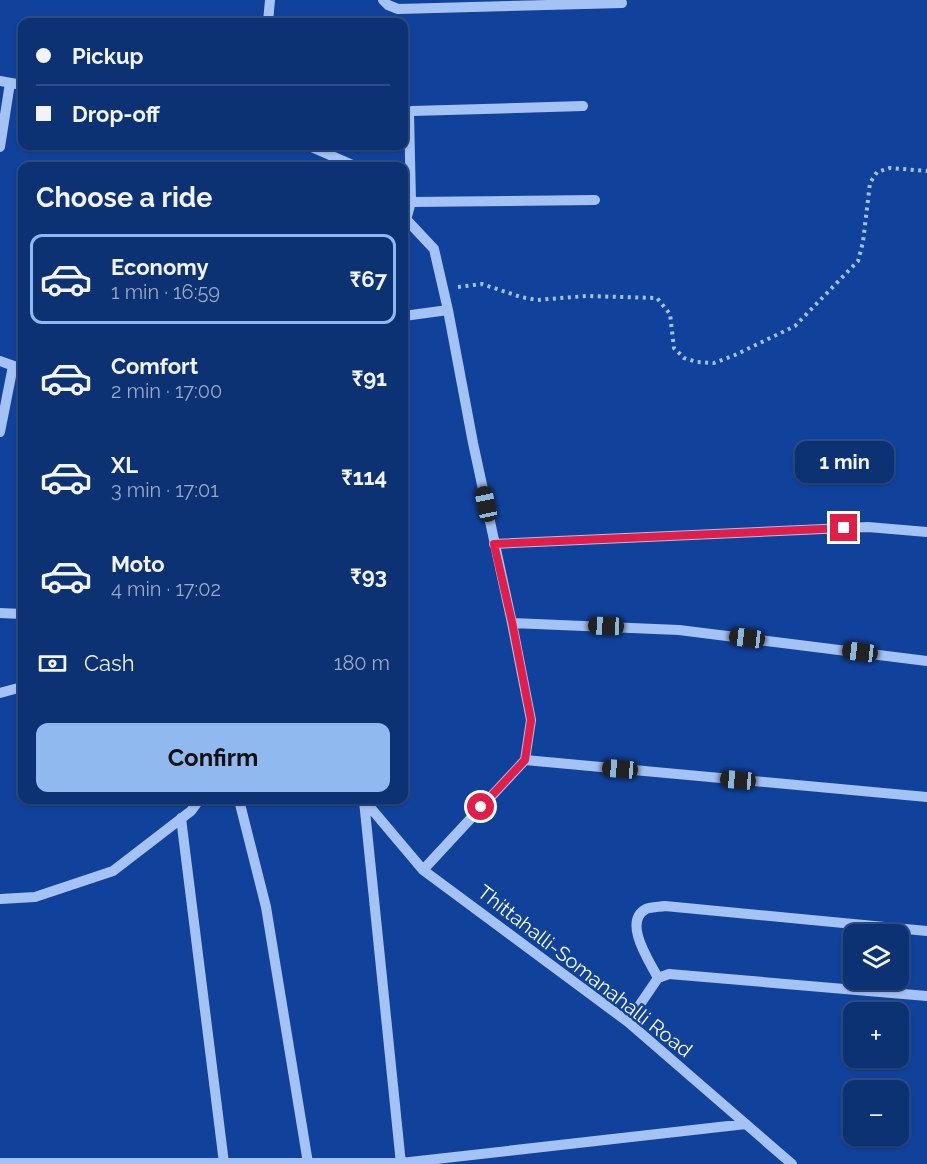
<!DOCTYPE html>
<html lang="en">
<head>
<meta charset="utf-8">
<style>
  :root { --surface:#0d3274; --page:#1b3e7c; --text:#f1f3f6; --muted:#9aaac5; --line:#2d4d86; --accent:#90b9f0 }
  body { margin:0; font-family:Raleway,sans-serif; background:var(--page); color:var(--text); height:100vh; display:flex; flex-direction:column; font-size:22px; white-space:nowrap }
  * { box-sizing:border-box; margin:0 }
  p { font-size:20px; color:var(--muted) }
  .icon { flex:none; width:33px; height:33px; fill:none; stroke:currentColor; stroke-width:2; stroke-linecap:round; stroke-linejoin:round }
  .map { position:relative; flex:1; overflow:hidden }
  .side { position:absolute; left:18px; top:162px; width:390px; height:642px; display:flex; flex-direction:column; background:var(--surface); border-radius:12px; box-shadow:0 2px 4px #0004,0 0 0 2px var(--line) }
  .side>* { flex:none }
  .guide { position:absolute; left:18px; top:18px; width:390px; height:132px; border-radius:12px; box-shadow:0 2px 4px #0004,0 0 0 2px var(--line); display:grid; align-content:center; height:132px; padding:0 18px; background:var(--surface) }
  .fabs { position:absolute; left:843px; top:924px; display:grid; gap:12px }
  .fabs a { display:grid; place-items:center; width:66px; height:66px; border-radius:12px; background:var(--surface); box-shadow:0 2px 4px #0004,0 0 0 2px var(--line); font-size:30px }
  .end { position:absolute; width:27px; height:27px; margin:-14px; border:8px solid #e11d48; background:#fff; box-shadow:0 0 0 3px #fff }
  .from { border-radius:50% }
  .bubble { position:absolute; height:42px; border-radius:12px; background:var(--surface); box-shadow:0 2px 4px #0004,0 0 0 2px var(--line); font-size:20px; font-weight:700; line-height:42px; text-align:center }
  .car { position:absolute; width:18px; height:36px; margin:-18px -9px; border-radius:8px; box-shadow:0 0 4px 2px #0007; background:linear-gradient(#222 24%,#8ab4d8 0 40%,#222 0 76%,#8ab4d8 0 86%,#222 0) }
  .guide b { display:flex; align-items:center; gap:21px; height:57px; font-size:22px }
  .guide b+b { border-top:2px solid var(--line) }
  .guide i { width:15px; height:15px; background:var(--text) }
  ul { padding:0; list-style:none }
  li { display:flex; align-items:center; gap:18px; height:90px; margin:0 12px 9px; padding:0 6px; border:3px solid transparent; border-radius:12px }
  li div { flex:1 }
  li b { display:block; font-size:22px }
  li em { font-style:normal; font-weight:700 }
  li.selected { border-color:var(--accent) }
  li>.icon { width:54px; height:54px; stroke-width:1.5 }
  h2 { padding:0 18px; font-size:27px; line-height:72px }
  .pay { display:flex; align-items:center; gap:15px; height:66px; padding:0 18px; font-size:22px }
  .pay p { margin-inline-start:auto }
  .cta { display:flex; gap:12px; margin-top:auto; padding:12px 18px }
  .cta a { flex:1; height:69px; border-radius:12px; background:var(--accent); color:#111; font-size:24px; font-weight:700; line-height:69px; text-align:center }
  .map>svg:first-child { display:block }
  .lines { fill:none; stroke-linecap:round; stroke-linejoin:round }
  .path { stroke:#a5c2f4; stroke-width:4; stroke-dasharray:3 4.5; stroke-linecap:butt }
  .minor { stroke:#a5c2f4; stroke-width:10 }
  .route { stroke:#e11d48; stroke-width:8 }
  .labels { text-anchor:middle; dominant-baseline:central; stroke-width:5; stroke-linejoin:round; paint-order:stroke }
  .street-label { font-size:20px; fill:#fff; stroke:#11429b }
</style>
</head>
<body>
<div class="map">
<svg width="927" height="1164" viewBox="0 0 927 1164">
  <rect width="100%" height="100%" fill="#11429b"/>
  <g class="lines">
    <!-- path -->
    <path class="path" d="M458 287 482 284 521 297 537 300 586 296 657 298 670 314 674 348 684 358 697 362 714 363 735 355 795 326 858 261 863 242 870 183 877 172 890 168 927 171"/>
    <!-- minor -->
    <path class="minor" d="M383 0 388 5 398 9 622 3
      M268 22 270 0
      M0 81 22 85
      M309 146 355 166
      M0 147 10 83
      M411 202 595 200
      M404 217 434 249 448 310 473 443 512 623 531 720 525 760 423 870
      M406 220 411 202 409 113 412 111 583 106
      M404 316 448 310
      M0 361 22 369
      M0 432 13 366
      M494 544 868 527 927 532
      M0 613 22 614
      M512 623 679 630 927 661
      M0 693 22 687
      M525 760 927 797
      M239 800 266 907 308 1163
      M364 800 423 870 628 1022 792 1164
      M364 801 401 1164
      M181 818 224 1163
      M0 899 35 897 113 871 191 811 199 800
      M658 978C650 962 622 922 646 909 651 907 659 907 665 906L927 931
      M628 1022 658 978 669 974 927 996
      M0 1163H401L746 1124"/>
  </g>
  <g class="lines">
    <!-- route -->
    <path class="route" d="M481 807 525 760 531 720 512 622 494 544 844 528"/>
  </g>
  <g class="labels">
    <!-- street labels -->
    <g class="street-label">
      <text transform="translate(585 971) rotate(38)">Thittahalli-Somanahalli Road</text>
    </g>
  </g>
</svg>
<div class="fabs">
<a><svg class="icon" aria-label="layers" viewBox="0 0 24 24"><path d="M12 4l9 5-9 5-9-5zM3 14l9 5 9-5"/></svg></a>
<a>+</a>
<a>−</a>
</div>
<i class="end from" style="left:481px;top:807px"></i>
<i class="end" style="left:844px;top:528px"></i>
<div class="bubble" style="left:795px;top:441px;width:99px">1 min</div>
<i class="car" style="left:486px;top:504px;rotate:348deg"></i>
<i class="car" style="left:606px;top:626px;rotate:272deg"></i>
<i class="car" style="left:747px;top:638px;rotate:277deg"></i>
<i class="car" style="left:860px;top:652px;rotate:277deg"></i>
<i class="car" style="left:620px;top:769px;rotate:275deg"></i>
<i class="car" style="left:738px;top:780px;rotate:275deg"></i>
<div class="guide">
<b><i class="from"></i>Pickup</b>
<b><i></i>Drop-off</b>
</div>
<section class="side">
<h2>Choose a ride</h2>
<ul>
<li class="selected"><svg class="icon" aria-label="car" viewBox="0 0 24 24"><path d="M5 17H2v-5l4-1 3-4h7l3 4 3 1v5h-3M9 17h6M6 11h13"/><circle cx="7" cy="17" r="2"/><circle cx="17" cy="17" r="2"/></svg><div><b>Economy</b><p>1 min · 16:59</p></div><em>₹67</em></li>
<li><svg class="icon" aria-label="car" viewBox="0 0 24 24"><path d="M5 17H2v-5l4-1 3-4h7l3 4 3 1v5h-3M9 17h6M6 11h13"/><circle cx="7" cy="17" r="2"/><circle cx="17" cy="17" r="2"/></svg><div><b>Comfort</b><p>2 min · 17:00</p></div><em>₹91</em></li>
<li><svg class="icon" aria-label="car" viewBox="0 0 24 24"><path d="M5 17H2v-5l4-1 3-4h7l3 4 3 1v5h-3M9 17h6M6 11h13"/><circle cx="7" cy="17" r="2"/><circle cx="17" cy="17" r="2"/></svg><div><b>XL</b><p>3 min · 17:01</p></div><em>₹114</em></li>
<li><svg class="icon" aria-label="car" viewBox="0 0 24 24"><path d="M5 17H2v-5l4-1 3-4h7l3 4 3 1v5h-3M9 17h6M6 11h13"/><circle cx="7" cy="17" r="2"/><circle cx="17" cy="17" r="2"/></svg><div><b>Moto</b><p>4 min · 17:02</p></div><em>₹93</em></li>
</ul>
<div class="pay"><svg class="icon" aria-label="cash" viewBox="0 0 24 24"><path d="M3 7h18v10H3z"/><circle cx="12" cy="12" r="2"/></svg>Cash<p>180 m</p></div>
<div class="cta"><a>Confirm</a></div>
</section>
</div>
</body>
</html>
